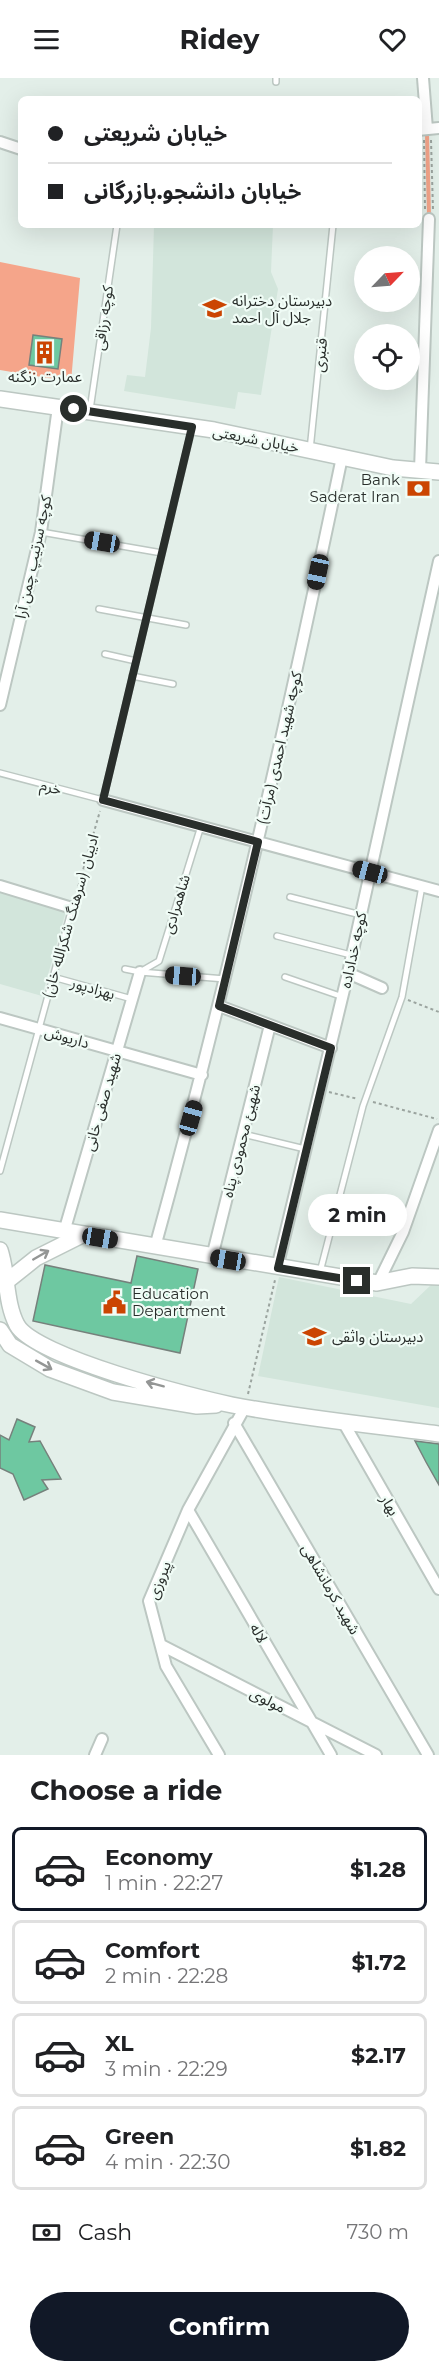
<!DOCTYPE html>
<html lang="en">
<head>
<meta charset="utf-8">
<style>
  :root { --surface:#fff; --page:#f6f6f6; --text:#202124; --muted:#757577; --line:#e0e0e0; --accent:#111827 }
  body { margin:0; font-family:Montserrat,"Noto Sans Arabic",sans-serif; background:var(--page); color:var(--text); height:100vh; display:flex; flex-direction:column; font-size:22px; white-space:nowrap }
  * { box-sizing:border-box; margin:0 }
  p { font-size:20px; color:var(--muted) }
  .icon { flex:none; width:33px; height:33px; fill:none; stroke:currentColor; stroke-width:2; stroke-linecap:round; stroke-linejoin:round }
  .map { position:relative; height:1677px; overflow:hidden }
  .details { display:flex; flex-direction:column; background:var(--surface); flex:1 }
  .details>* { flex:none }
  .hud { position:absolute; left:18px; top:18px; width:404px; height:132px; border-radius:9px; box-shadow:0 6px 24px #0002; display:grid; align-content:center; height:132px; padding:0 30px; background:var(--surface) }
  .needle { width:39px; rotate:65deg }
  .buttons { position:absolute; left:354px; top:168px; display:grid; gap:12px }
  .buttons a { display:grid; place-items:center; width:66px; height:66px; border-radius:50%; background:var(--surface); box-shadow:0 6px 24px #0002; font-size:30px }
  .end { position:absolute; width:27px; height:27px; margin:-14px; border:8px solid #292e2b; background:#fff; box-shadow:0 0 0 3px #fff }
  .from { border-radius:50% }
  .bubble { position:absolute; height:42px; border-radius:21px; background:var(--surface); box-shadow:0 6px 24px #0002; font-size:20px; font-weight:700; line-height:42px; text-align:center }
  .car { position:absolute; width:18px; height:36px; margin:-18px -9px; border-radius:8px; box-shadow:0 0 4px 2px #0007; background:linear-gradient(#222 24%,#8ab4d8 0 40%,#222 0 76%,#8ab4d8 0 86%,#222 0) }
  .hud b { display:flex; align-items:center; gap:21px; height:57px; font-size:22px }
  .hud b+b { border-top:2px solid var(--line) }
  .hud i { width:15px; height:15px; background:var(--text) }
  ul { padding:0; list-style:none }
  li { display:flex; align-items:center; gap:18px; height:84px; margin:0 12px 9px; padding:0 18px; border:3px solid var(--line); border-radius:9px }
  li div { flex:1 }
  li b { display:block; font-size:22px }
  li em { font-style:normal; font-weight:700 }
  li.on { border-color:var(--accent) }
  li>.icon { width:54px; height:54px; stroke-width:1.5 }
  h2 { padding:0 30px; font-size:27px; line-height:72px }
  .pay { display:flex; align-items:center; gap:15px; height:66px; padding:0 30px; font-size:22px }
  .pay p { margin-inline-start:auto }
  .button { display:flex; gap:12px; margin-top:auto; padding:12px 30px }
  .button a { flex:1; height:69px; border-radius:36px; background:var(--accent); color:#fff; font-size:24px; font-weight:700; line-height:69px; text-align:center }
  header { display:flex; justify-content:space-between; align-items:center; height:78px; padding:0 30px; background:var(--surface); font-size:27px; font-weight:700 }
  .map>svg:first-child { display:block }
  .built { fill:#d2e5db }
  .green { fill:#f5a58a }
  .building { fill:#6ec8a1; stroke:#76817c; stroke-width:1.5 }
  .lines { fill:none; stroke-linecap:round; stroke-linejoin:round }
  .lane-casing { stroke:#bcc7c2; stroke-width:8 }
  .street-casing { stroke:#bcc7c2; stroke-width:14 }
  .secondary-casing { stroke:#bcc7c2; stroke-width:18 }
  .path { stroke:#9ba49f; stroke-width:2; stroke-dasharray:3 3; stroke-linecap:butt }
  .lane { stroke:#fff; stroke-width:5 }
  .street { stroke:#fff; stroke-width:10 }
  .secondary { stroke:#fff; stroke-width:15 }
  .oneway { stroke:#949695 }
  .route { stroke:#292e2b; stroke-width:8 }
  .labels { text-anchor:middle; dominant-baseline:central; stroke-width:4.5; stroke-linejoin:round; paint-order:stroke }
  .poi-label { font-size:15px; fill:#292e2b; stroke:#f0fcf6; text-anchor:start }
  .street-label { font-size:15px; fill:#292e2b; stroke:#f0fcf6 }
</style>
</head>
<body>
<header><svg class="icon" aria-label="menu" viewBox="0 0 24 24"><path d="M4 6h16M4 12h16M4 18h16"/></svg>Ridey<svg class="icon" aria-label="heart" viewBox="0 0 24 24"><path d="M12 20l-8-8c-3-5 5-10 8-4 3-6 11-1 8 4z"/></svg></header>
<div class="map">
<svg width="439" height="1677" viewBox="0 0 439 1677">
  <rect width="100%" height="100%" fill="#e3efe9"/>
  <!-- built -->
  <path class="built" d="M154 147H273L271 194 278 211 261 317 238 314 235 331 124 313 127 297 145 299 151 250Z
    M0 814 66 833 42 918 0 906Z
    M279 1199 411 1226 431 1207 439 1208V1330L258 1298Z"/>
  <!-- green -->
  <path class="green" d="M425 56H429L431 137H427Z
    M0 184 80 200 71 304 0 292Z"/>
  <!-- building -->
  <path class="building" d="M33 257 62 261 58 291 29 287Z
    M137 1178 198 1191 180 1275 33 1243 45 1187 131 1205Z
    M17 1341 35 1349 29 1364 40 1363 61 1401 42 1402 48 1411 24 1422 13 1396 0 1390V1357L9 1362Z
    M415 1363 439 1366V1407L426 1384Z"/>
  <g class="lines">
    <defs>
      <path id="lane" d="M276 0V4
        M90 332 117 147
        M310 372 333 147
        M41 454 162 475
        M99 531 186 547
        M105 576 136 583
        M132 598 173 606
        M0 695 103 722 192 350
        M290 819 361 837
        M277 858 351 877
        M125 891 140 894 225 901
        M140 894 159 883 201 748
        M53 899 132 921
        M285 899 343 919
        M243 1056 305 1071
        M0 1093 72 830
        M320 1194 363 1028 402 919 422 808"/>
      <path id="street" d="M423 0 427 51
        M418 52 439 50
        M0 64 21 71
        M420 392 429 141
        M0 627 41 454 58 329
        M103 722 439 813
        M0 808 72 830
        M348 895 382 910
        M219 928 331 970
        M0 940 202 997
        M64 1154 140 894
        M155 1169C227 908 287 644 342 379
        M212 1179 270 947
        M277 1190 348 895 439 483
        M378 1205 403 1154 439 1052
        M342 1342 439 1511
        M234 1345 428 1677
        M188 1432 331 1677
        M161 1567 376 1677
        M95 1677 102 1661
        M219 1677 166 1588 149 1523 188 1432 245 1329"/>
      <path id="secondary" d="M0 321 214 352 393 390 439 394
        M0 1142 377 1205 412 1198 439 1199
        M0 1172C8 1196 5 1224 17 1247 35 1279 193 1319 232 1327 300 1340 370 1347 439 1356
        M0 1205 6 1204 36 1180 82 1157
        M0 1252 10 1267 50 1291 113 1314 197 1328 216 1327"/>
    </defs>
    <!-- lane casing -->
    <use href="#lane" class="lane-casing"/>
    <!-- street casing -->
    <use href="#street" class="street-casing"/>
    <!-- secondary casing -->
    <use href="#secondary" class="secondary-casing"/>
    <!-- path -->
    <path class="path" d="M424 62 425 131
      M431 62 433 132
      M75 820 100 733
      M408 922 439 934
      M329 1014 358 1021
      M373 1024 437 1041
      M248 1316 275 1202"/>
    <!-- lane -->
    <use href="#lane" class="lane"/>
    <!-- street -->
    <use href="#street" class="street"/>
    <!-- secondary -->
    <use href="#secondary" class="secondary"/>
  </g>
  <!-- one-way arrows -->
  <defs><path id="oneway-shaft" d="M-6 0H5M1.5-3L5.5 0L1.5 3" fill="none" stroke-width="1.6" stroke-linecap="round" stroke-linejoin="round" transform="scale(1.5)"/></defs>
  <g class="oneway">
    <use href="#oneway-shaft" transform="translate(41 1177) rotate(-30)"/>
    <use href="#oneway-shaft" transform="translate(44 1287) rotate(29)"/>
    <use href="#oneway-shaft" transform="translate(155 1306) rotate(-165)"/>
  </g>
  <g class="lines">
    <!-- route -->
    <path class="route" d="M74 331 192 349 103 722 258 764 219 928 331 970 278 1190 357 1203"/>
  </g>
  <!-- icons -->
  <defs>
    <symbol id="school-bare" viewBox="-9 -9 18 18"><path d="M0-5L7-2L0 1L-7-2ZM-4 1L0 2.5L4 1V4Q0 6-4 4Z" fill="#cb4502" stroke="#f0fcf6" stroke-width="2.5" paint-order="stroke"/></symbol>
    <symbol id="building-bare" viewBox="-9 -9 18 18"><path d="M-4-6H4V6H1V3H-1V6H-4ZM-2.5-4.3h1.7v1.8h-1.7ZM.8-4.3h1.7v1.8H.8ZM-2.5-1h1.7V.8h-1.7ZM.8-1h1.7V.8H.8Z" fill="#cb4502" stroke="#f0fcf6" stroke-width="2.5" paint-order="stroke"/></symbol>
    <symbol id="bank-bare" viewBox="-9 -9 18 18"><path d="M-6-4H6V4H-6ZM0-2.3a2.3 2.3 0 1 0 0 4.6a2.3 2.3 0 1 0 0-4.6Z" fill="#cb4502" stroke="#f0fcf6" stroke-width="2.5" paint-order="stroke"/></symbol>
    <symbol id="civic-bare" viewBox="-9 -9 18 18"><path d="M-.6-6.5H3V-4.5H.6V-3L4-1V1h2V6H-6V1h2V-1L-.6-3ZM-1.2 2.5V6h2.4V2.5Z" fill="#cb4502" stroke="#f0fcf6" stroke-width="2.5" paint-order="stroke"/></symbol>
  </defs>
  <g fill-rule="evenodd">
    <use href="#school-bare" x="198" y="214" width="33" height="33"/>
    <use href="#building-bare" x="28" y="258" width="33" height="33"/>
    <use href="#bank-bare" x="402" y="394" width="33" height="33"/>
    <use href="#civic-bare" x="98" y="1208" width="33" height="33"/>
    <use href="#school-bare" x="298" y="1242" width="33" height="33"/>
  </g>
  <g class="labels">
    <!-- poi labels -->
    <g class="poi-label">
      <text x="232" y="222">دبیرستان دخترانه<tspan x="232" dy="17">جلال آل احمد</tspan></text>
      <text x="45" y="298" text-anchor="middle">عمارت زنگنه</text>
      <text x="400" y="401" text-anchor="end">Bank<tspan x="400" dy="17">Saderat Iran</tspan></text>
      <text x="132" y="1215">Education<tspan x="132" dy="17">Department</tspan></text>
      <text x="332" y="1258">دبیرستان واثقی</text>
    </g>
    <!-- street labels -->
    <g class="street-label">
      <text transform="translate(103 240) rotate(-82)">کوچه رزاقی</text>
      <text transform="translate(320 277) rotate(-84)">قنبری</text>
      <text transform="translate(256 361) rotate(11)">خیابان شریعتی</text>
      <text transform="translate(33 479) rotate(-78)">کوچه سرتیپ چمن آرا</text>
      <text transform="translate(279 670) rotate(-77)">کوچه شهید احمدی (مرآت)</text>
      <text transform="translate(51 709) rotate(15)">خرم</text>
      <text transform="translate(176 826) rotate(-73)">شاهمرادی</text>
      <text transform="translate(70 838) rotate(-74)">ادیبان (سرهنگ شکرالله خان)</text>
      <text transform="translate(353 872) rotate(-78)">کوچه خداداده</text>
      <text transform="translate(93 910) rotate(16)">بهزادپور</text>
      <text transform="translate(67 959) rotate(16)">داریوش</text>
      <text transform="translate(102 1024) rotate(-74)">شهید صفی خانی</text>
      <text transform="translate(241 1063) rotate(-76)">شهیئ محمودی پناه</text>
      <text transform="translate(390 1427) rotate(60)">بهار</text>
      <text transform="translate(159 1502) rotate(-69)">پیروزی</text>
      <text transform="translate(331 1511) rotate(60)">شهید کرمانشاهی</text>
      <text transform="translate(259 1555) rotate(60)">لاله</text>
      <text transform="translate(268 1622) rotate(27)">مولوی</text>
    </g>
  </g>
</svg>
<div class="buttons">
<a><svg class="needle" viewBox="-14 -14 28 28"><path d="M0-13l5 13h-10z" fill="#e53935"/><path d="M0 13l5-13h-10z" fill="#757577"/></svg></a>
<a><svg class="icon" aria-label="locate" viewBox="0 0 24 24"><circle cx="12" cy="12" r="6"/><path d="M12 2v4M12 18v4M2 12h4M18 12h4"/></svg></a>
</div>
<i class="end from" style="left:74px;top:331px"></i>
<i class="end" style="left:357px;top:1203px"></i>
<div class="bubble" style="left:308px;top:1116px;width:99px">2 min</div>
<i class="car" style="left:102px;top:464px;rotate:280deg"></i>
<i class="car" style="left:318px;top:494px;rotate:192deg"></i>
<i class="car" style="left:370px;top:794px;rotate:285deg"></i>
<i class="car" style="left:183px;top:898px;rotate:274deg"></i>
<i class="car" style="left:191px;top:1040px;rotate:16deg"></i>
<i class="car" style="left:100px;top:1160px;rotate:99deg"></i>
<i class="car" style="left:228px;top:1182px;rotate:280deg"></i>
<div class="hud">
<b><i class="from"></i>خیابان شریعتی</b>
<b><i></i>خیابان دانشجو.بازرگانی</b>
</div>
</div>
<section class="details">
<h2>Choose a ride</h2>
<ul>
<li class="on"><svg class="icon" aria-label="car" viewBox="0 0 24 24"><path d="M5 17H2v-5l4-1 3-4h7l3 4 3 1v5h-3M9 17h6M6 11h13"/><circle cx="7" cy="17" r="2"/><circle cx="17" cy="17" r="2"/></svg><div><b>Economy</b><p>1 min · 22:27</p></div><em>$1.28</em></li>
<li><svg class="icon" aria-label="car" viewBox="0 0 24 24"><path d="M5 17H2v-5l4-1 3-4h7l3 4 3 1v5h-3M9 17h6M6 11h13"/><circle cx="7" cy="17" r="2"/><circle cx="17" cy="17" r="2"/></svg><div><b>Comfort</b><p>2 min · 22:28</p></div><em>$1.72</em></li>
<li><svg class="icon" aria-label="car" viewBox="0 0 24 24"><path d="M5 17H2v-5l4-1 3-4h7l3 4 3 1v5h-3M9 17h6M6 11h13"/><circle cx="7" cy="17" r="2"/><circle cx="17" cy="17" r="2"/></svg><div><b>XL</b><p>3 min · 22:29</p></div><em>$2.17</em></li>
<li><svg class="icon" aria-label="car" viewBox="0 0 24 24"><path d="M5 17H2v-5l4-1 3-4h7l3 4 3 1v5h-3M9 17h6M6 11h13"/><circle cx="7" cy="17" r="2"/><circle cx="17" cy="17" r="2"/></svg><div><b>Green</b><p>4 min · 22:30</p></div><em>$1.82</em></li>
</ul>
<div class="pay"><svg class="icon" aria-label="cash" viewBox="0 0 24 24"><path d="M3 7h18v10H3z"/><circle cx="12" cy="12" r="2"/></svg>Cash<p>730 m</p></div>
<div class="button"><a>Confirm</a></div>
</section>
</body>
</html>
